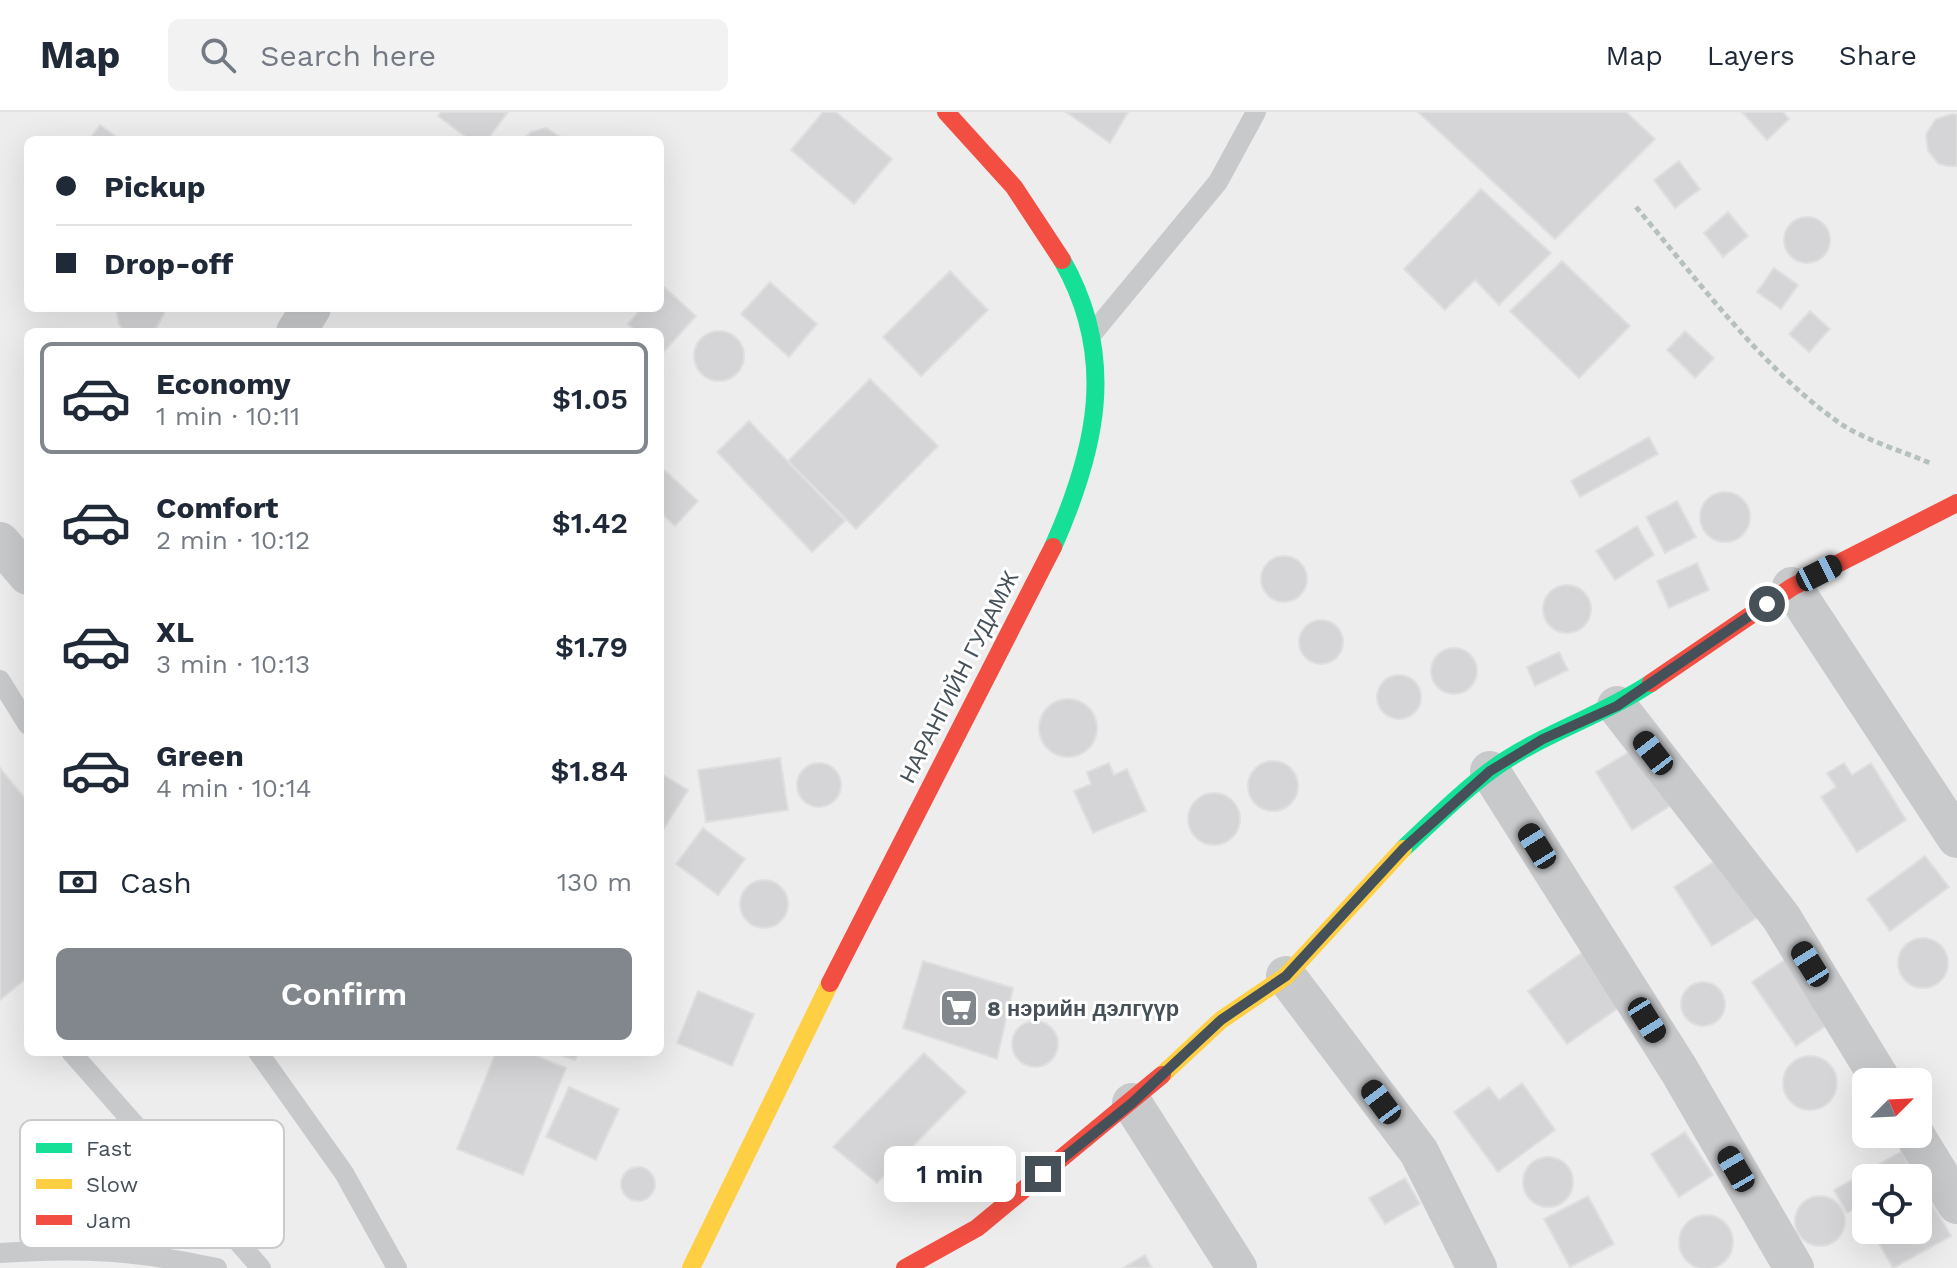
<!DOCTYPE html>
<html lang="en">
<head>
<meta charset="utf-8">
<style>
  :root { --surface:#fff; --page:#f2f2f3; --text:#1f2937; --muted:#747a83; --line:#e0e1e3; --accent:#81878c }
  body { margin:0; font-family:"Work Sans",sans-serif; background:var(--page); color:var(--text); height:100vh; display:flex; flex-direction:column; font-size:30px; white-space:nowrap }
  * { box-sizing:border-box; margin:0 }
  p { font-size:26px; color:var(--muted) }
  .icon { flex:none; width:44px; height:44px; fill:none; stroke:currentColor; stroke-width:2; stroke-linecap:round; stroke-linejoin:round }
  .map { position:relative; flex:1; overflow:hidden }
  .panel { position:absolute; left:24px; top:216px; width:640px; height:728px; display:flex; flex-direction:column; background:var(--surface); border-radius:12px; box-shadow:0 8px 32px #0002 }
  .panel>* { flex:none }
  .guide { position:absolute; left:24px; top:24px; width:640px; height:176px; border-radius:12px; box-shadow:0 8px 32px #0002; display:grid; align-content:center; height:176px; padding:0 32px; background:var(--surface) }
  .needle { width:52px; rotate:66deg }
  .tools { position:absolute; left:1852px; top:956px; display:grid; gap:16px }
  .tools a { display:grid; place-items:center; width:80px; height:80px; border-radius:12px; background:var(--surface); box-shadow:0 8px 32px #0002; font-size:40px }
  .end { position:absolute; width:36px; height:36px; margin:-18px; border:10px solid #465058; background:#fff; box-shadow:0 0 0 4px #fff }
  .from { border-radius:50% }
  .bubble { position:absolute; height:56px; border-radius:12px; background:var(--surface); box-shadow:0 8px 32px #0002; font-size:26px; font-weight:600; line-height:56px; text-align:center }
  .car { position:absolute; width:24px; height:48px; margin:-24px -12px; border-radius:10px; box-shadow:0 0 6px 2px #0007; background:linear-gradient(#222 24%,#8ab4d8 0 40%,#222 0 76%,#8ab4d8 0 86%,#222 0) }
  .guide b { display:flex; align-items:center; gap:28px; height:76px; font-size:30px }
  .guide b+b { border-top:2px solid var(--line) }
  .guide i { width:20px; height:20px; background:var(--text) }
  ul { padding:14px 0 0; list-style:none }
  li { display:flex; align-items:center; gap:24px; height:112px; margin:0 16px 12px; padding:0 16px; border:4px solid transparent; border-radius:12px }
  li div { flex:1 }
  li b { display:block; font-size:30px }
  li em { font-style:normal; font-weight:600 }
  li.selected { border-color:var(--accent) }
  li>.icon { width:72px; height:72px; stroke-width:1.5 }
  .pay { display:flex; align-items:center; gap:20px; height:88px; padding:0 32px; font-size:30px }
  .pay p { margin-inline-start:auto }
  .primary-button { display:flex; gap:16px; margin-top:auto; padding:16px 32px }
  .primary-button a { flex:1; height:92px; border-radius:12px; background:var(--accent); color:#fff; font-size:32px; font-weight:600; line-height:92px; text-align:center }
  header { display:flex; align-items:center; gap:48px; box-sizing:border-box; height:112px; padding:0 40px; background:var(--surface); border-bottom:2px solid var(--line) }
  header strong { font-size:38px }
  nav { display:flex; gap:44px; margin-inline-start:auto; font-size:28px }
  .search { width:560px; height:72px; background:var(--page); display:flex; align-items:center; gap:20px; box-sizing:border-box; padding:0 28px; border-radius:12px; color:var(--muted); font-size:30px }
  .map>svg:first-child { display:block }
  .building { fill:#d5d5d7; stroke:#dfdfe0; stroke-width:2 }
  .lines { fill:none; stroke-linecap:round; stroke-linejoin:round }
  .path { stroke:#b6c1bd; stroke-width:5; stroke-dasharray:6 4; stroke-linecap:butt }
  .lane { stroke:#c8c9cb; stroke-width:20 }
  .street { stroke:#c8c9cb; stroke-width:40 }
  .fast { stroke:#16e098; stroke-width:18 }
  .slow { stroke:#ffcf43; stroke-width:18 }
  .jam { stroke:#f24e42; stroke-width:18 }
  .route { stroke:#465058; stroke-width:10 }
  .labels { text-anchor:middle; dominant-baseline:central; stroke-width:6; stroke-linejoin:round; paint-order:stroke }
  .street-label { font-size:22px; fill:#465058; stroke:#fff }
  .poi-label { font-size:22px; font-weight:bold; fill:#465058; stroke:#fff; text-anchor:start }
  .key { fill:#fff; stroke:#c8cacd; stroke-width:2 }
  .key-label { font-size:22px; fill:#465058 }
</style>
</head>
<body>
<header>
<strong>Map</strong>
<div class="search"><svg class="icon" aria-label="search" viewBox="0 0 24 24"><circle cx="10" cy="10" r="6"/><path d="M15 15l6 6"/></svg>Search here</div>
<nav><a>Map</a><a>Layers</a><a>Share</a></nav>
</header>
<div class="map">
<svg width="1957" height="1156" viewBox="0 0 1957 1156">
  <rect width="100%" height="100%" fill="#eeeded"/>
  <!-- building -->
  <path class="building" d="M441 0H508L487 28H470L438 4Z
    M823 0H836L892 47 854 92 791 38Z
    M1066 0H1128L1110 31Z
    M1418 0H1626L1655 27 1555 127Z
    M1742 0H1783L1789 7 1767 28Z
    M1952 2 1957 3V54H1948L1939 52 1928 39 1926 22 1936 7Z
    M100 13 121 28H89Z
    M546 16 565 28H522L531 20Z
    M1679 49 1700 77 1675 96 1654 68Z
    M1481 77 1551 141 1499 193 1475 168 1445 198 1404 157Z
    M1728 100 1748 124 1723 145 1704 121Z
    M1784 128a23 23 0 1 1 46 0a23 23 0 1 1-46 0Z
    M1562 149 1630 214 1579 266 1510 199Z
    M1774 156 1798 173 1781 197 1757 180Z
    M950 159 988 198 921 264 883 225Z
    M770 170 817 212 789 245 741 202Z
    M662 173 696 204 662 242 660 220H637L628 212 642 196H660Z
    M116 196H163L164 202 154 220H125L119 212Z
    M1810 199 1830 217 1809 240 1789 222Z
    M694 244a25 25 0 1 1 50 0a25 25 0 1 1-50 0Z
    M1685 219 1714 246 1695 266 1667 238Z
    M870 267 938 334 856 417 788 349Z
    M749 309 845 409 812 440 717 340Z
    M1649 325 1658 342 1580 385 1571 369Z
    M660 354 698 389 675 414 660 400Z
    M1700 405a25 25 0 1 1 50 0a25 25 0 1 1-50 0Z
    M1677 389 1696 425 1665 441 1646 405Z
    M1637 414 1654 443 1615 468 1596 439Z
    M1261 467a23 23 0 1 1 46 0a23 23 0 1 1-46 0Z
    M1697 451 1709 478 1669 496 1657 469Z
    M1543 497a24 24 0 1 1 48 0a24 24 0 1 1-48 0Z
    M1299 530a22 22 0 1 1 44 0a22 22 0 1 1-44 0Z
    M1431 559a23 23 0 1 1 46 0a23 23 0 1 1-46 0Z
    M1559 540 1568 558 1535 574 1527 555Z
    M1377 585a22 22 0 1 1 44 0a22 22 0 1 1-44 0Z
    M1039 616a29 29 0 1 1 58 0a29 29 0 1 1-58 0Z
    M1634 637 1670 694 1632 718 1596 660Z
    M780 646 788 698 706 710 698 658Z
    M1248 674a25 25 0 1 1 50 0a25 25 0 1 1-50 0Z
    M797 673a22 22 0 1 1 44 0a22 22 0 1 1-44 0Z
    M1109 651 1114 663 1127 657 1146 699 1093 721 1074 679 1091 672 1087 660Z
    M1844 651 1852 663 1871 651 1906 708 1857 740 1821 685 1836 675 1827 661Z
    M0 656 28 690V865L0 888Z
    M660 661 688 678 660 723Z
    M1188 707a26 26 0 1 1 52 0a26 26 0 1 1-52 0Z
    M703 716 745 747 718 783 676 752Z
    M1723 744 1760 804 1712 834 1674 775Z
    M1925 744 1949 775 1890 819 1867 787Z
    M740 792a24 24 0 1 1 48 0a24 24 0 1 1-48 0Z
    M1898 851a25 25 0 1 1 50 0a25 25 0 1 1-50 0Z
    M1583 840 1621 894 1567 932 1528 879Z
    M1786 847 1830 911 1796 934 1752 870Z
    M923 849 1013 876 997 947 903 916Z
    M1681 892a22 22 0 1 1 44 0a22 22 0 1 1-44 0Z
    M698 879 754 902 732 954 677 931Z
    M1012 932a23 23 0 1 1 46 0a23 23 0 1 1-46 0Z
    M496 940H527L566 956 523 1063 457 1037Z
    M553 940H578L575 948Z
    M924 941 966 980 877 1071 833 1035Z
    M1783 971a27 27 0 1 1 54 0a27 27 0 1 1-54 0Z
    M1522 971 1555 1018 1498 1060 1454 1000 1489 975 1499 988Z
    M569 975 619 997 596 1048 546 1025Z
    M1685 1020 1713 1063 1679 1085 1651 1042Z
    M1902 1039 1917 1066H1866V1090L1847 1101 1834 1078Z
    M1523 1070a25 25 0 1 1 50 0a25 25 0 1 1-50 0Z
    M621 1072a17 17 0 1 1 34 0a17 17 0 1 1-34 0Z
    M1405 1066 1420 1092 1385 1112 1369 1086Z
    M1918 1067 1951 1124 1893 1156 1874 1123 1883 1118H1918Z
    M1588 1084 1614 1132 1570 1155 1544 1107Z
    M1795 1109a25 25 0 1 1 50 0a25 25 0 1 1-50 0Z
    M1679 1130a27 27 0 1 1 54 0a27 27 0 1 1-54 0Z
    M1145 1143 1152 1156H1123Z"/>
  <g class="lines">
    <!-- path -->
    <path class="path" d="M1636 95C1696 166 1765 260 1841 312 1867 329 1902 339 1930 351"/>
    <!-- lane -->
    <path class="lane" d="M1092 222 1218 70 1256 0
      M0 568 28 613
      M71 940 261 1156
      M258 940 344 1061 397 1156
      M0 1141C81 1135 138 1139 217 1156"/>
    <!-- street -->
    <path class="street" d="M296 220 311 196
      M0 430 28 463
      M1792 475 1957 726
      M1617 594 1781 805 1882 970
      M1490 659 1679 958 1794 1156
      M1286 864 1419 1040 1477 1156
      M1132 991 1237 1156
      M1914 1022 1957 1092"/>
    <!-- fast -->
    <path class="fast" d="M1053 435C1096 338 1118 246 1062 148
      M1403 737C1431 711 1459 682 1490 659 1540 622 1600 605 1651 571"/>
    <!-- slow -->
    <path class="slow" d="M1162 963 1221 908 1286 864 1403 737
      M691 1156 830 871"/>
    <!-- jam -->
    <path class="jam" d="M946 0 1014 75 1062 148
      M1651 571 1792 475 1957 391
      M830 871 1053 435
      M905 1156 977 1116 1162 963"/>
  </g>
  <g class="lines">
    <!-- route -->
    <path class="route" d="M1043 1062 1132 991 1221 908 1286 864 1404 736 1490 659 1543 627 1617 594 1767 492"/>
  </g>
  <!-- icons -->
  <defs>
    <symbol id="supermarket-square" viewBox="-11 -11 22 22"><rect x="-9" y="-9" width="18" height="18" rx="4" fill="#81878c" stroke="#fff"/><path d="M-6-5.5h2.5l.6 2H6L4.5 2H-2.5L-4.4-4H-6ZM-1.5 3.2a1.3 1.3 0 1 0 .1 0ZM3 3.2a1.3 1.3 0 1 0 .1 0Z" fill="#fff"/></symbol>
  </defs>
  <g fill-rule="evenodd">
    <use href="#supermarket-square" x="937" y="874" width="44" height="44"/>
  </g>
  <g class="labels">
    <!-- street labels -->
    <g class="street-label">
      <text transform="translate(959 565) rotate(-63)">НАРАНГИЙН ГУДАМЖ</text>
    </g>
    <!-- poi labels -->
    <g class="poi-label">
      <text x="987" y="896">8 нэрийн дэлгүүр</text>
    </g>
  </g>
  <!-- legend -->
  <rect x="20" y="1008" width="264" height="128" rx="12" class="key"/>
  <rect x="36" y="1031" width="36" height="10" fill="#16e098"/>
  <rect x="36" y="1067" width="36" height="10" fill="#ffcf43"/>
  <rect x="36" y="1103" width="36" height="10" fill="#f24e42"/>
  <g class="key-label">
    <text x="86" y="1044">Fast</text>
    <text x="86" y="1080">Slow</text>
    <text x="86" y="1116">Jam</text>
  </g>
</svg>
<div class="tools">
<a><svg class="needle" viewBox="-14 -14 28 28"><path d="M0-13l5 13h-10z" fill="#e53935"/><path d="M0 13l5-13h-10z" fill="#747a83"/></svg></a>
<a><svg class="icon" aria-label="locate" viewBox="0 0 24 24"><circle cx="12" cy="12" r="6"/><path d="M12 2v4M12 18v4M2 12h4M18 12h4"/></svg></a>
</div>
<i class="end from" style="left:1767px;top:492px"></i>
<i class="end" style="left:1043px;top:1062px"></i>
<div class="bubble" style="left:884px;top:1034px;width:132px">1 min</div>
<i class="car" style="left:1819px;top:461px;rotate:63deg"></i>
<i class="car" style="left:1653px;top:641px;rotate:322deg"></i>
<i class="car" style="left:1537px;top:734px;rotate:328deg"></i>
<i class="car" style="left:1810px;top:852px;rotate:328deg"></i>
<i class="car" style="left:1647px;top:908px;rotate:148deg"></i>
<i class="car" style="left:1381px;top:990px;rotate:323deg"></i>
<i class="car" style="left:1736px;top:1057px;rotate:330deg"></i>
<div class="guide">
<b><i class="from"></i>Pickup</b>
<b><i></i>Drop-off</b>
</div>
<section class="panel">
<ul>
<li class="selected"><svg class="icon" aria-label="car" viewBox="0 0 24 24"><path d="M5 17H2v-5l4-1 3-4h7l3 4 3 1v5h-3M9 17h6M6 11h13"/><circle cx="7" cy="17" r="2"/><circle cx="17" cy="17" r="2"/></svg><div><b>Economy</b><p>1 min · 10:11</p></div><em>$1.05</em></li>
<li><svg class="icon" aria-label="car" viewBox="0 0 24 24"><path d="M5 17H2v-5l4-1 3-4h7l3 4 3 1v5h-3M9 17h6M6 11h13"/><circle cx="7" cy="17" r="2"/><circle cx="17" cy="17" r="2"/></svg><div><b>Comfort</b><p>2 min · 10:12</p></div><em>$1.42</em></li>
<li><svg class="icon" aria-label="car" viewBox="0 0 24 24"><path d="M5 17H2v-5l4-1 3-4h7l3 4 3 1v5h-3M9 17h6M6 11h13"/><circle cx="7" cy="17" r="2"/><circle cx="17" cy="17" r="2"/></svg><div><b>XL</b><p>3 min · 10:13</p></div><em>$1.79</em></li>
<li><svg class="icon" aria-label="car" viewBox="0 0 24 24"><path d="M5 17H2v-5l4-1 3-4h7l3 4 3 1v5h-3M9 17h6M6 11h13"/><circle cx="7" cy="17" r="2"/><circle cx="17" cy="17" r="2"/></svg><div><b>Green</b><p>4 min · 10:14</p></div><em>$1.84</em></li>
</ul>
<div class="pay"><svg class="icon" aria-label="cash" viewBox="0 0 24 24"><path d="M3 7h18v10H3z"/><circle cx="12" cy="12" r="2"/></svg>Cash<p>130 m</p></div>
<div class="primary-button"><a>Confirm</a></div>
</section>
</div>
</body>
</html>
